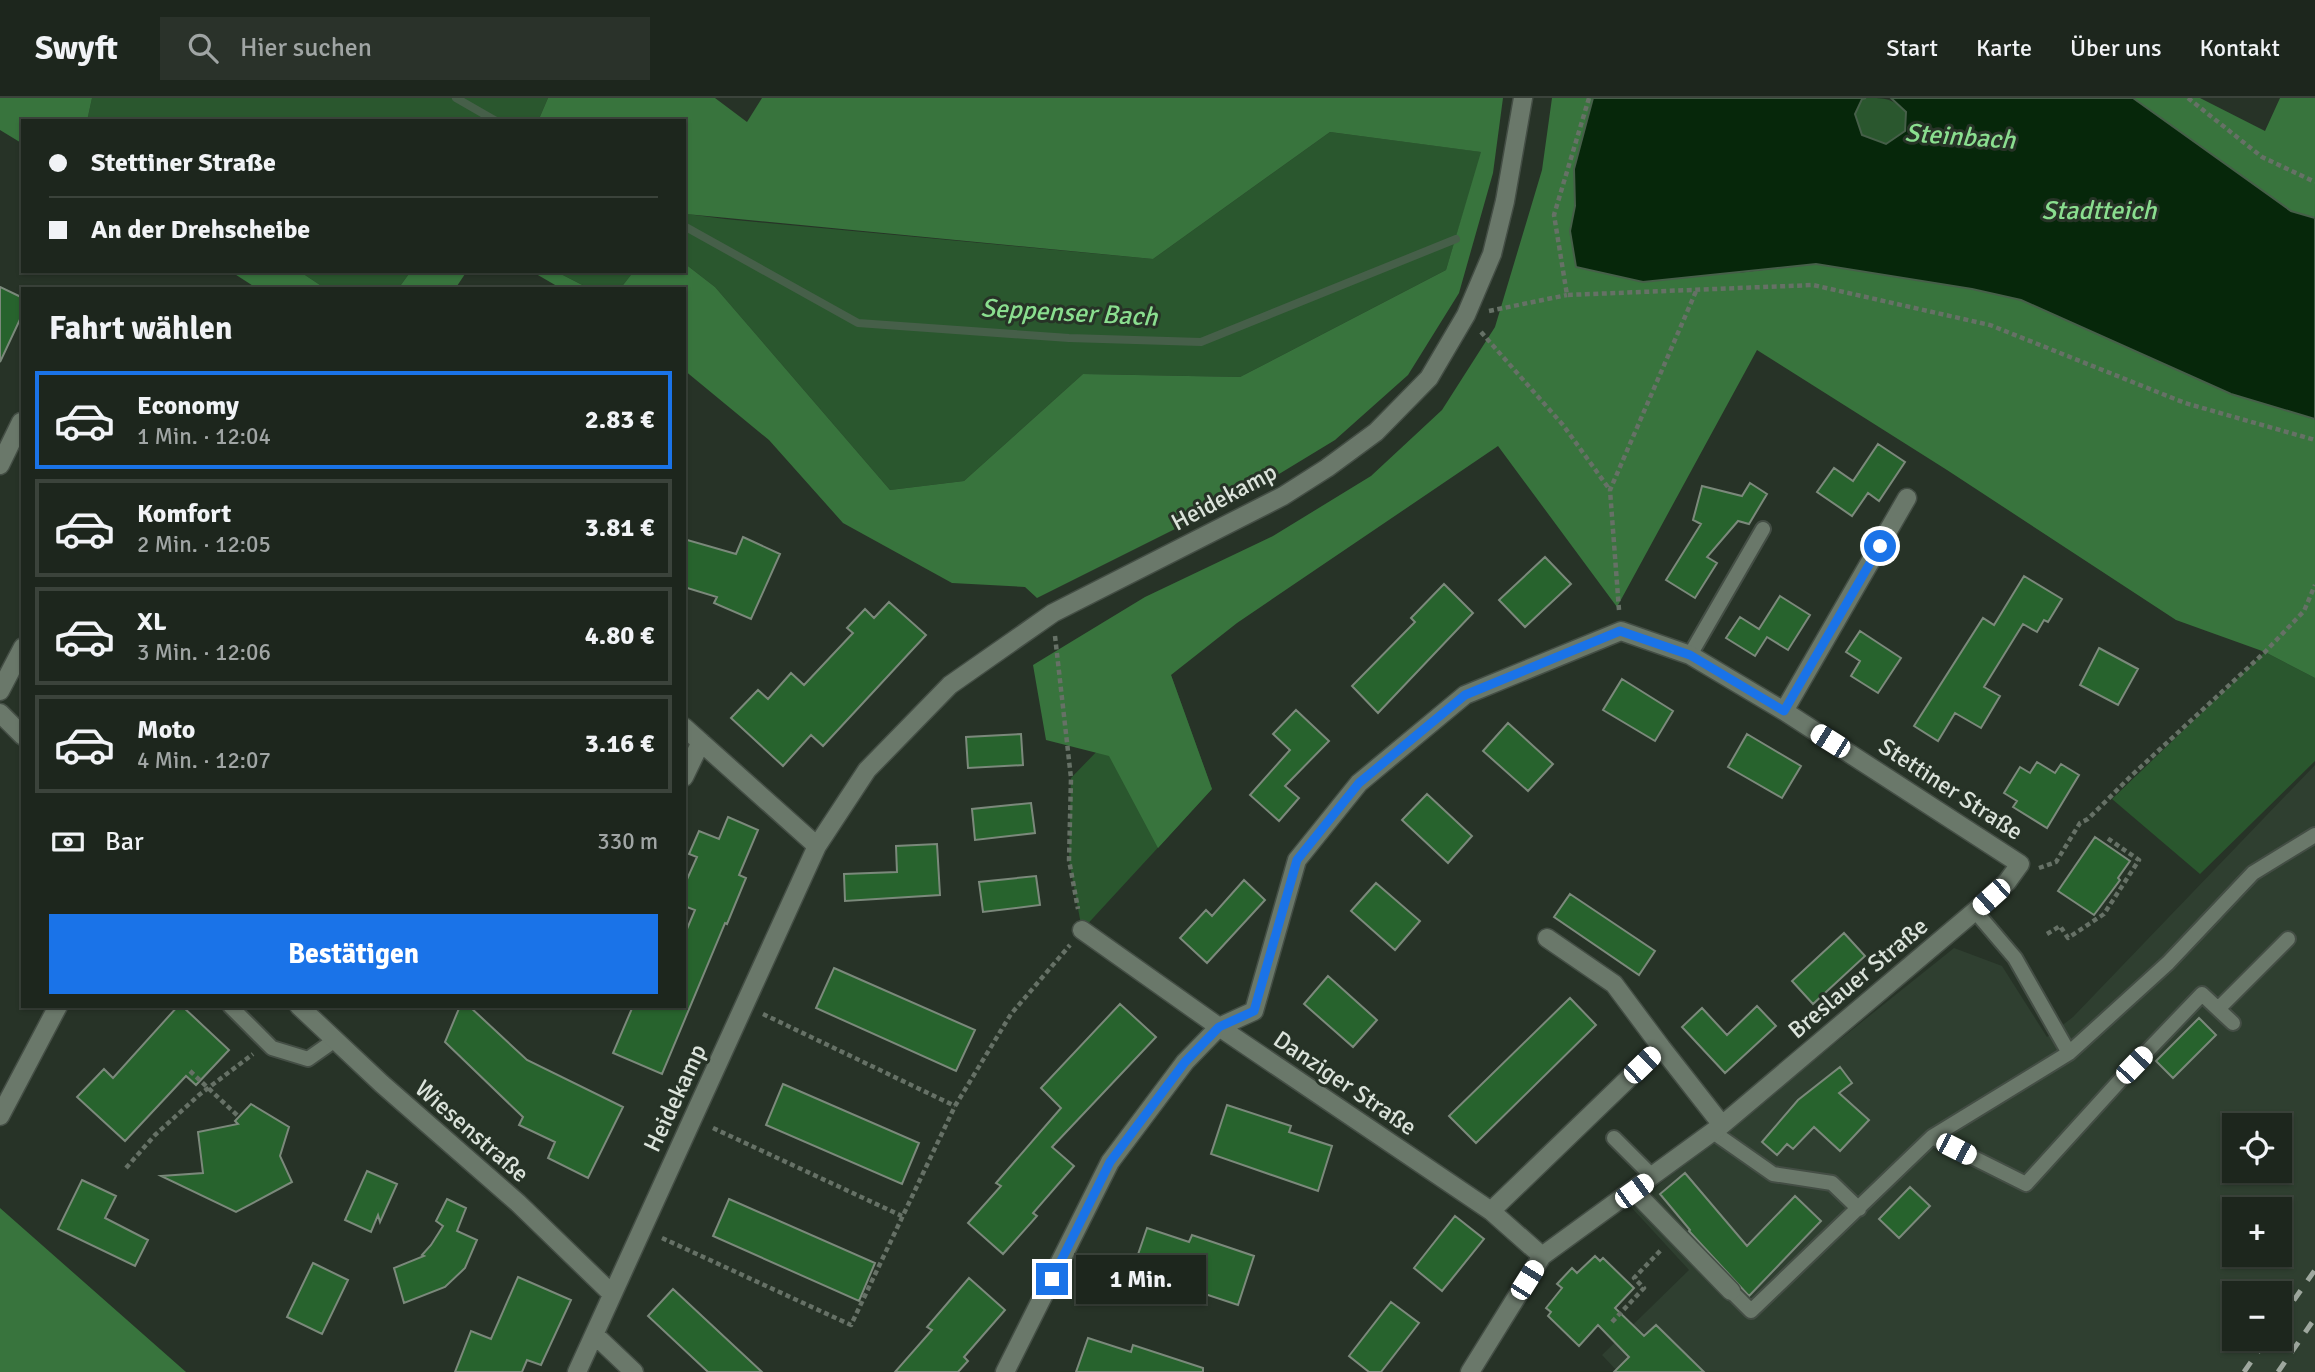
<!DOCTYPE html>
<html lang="de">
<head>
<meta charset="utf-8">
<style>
  :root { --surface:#1d261d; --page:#2a322a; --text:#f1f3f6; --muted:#a0a5a4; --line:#3b433b; --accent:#1a73e8 }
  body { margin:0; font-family:Signika,sans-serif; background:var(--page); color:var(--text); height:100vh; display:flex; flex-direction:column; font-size:26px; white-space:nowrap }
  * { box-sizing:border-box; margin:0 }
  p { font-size:23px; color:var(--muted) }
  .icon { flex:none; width:38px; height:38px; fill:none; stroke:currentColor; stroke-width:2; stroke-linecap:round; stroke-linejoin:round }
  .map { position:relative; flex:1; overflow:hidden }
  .panel { position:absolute; left:21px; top:189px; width:665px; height:721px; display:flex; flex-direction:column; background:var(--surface); border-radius:0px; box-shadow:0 2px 5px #0004,0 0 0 2px var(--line) }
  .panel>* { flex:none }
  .guide { position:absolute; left:21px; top:21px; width:665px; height:154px; border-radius:0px; box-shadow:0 2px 5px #0004,0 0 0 2px var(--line); display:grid; align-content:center; height:154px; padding:0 28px; background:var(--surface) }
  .tools { position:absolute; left:2222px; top:1015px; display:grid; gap:14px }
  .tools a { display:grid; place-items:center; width:70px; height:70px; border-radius:0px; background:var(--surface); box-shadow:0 2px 5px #0004,0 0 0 2px var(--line); font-size:35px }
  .end { position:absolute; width:32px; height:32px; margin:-16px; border:9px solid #1a73e8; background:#fff; box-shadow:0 0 0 4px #fff }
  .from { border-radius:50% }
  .bubble { position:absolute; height:49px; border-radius:0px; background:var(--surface); box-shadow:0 2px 5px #0004,0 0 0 2px var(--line); font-size:23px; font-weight:800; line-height:49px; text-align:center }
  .car { position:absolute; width:21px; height:42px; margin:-21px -10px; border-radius:9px; box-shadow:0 0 5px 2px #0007; background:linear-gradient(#fff 24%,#345 0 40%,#fff 0 76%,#345 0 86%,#fff 0) }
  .guide b { display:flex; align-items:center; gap:24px; height:66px; font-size:26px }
  .guide b+b { border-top:2px solid var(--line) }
  .guide i { width:18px; height:18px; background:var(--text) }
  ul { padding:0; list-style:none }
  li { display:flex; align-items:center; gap:21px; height:98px; margin:0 14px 10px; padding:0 14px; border:4px solid var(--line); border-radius:0px }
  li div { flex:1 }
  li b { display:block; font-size:26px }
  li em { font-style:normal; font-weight:800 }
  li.selected { border-color:var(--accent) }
  li>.icon { width:63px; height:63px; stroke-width:1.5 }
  h2 { padding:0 28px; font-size:32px; line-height:84px }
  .pay { display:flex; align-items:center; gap:18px; height:77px; padding:0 28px; font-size:26px }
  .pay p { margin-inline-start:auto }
  .button { display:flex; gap:14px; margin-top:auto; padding:14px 28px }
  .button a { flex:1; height:80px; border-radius:0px; background:var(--accent); color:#fff; font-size:28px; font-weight:800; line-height:80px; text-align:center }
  header { display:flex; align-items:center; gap:42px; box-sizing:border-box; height:98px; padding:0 35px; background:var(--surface); border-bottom:2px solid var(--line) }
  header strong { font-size:33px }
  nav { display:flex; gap:38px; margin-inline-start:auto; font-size:24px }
  .search { width:490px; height:63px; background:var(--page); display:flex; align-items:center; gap:18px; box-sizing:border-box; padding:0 24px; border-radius:0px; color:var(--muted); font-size:26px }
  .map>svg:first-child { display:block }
  .built { fill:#2f3f30; fill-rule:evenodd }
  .green { fill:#2a572e }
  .forest { fill:#38743d }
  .water { fill:#06270a; stroke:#465f49; stroke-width:2 }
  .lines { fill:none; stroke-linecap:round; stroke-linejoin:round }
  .stream { stroke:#465f49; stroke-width:8 }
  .building { fill:#27632d; stroke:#7b897b; stroke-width:2 }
  .lane-casing { stroke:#444e45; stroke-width:18 }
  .street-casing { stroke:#444e45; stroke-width:21 }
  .path { stroke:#667166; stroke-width:4.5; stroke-dasharray:5 3.5; stroke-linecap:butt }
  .lane { stroke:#6a786a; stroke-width:14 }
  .street { stroke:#6a786a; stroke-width:18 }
  .rail { stroke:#9ea79e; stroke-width:5; stroke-dasharray:12 12; stroke-linecap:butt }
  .route { stroke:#1a73e8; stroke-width:9 }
  .labels { text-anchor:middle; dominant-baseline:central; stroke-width:6; stroke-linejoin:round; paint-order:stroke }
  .street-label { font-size:24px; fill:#dbe3db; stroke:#273327 }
  .water-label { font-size:26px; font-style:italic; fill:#8ade8f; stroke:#273327 }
</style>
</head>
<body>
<header>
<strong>Swyft</strong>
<div class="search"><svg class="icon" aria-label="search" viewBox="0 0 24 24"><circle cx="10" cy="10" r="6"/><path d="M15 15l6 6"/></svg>Hier suchen</div>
<nav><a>Start</a><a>Karte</a><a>Über uns</a><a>Kontakt</a></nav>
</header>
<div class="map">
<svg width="2315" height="1274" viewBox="0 0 2315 1274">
  <rect width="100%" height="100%" fill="#273327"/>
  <!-- built -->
  <path class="built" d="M2315 667V1274H1618L1602 1257 1689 1172 1631 1109 1954 850 2002 868 2047 939 2073 919ZM2235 1027H2280V1073H2235ZM2235 1111H2280V1157H2235ZM2235 1195H2280V1241H2235Z"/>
  <!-- green -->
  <path class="green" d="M92 0H548L539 21 542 23H87Z
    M1866 0C1887 0 1891 0 1906 14L1905 33 1886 46 1862 38 1855 16 1862 1Z
    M1330 34 1482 54 1446 172 1240 279 1083 276 964 383 890 392 715 189 684 165V110L687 116 725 121 1153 161Z
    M299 173H411L398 191H326Z
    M555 173H634L620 191H590Z
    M2265 554 2315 580V663L2200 776 2112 701Z
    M1171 577 1212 691 1082 832 1069 762 1071 680Z"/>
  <!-- forest -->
  <path class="forest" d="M0 0H92L87 23H23V46L0 32Z
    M548 0H715L747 24 762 0H1503L1493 75 1459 195 1408 277 1335 342 1251 393 1037 500 1025 489 952 485 843 425 769 342 684 272V191H620L634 173H684V165L715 189 890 392 964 383 1083 276 1240 279 1446 172 1481 54 1330 34 1153 161 686 116 684 110V23H542L539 21Z
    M1552 0H1593L1574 71 1575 108 1570 133 1737 175 1816 166 1972 191 2021 202 2231 296 2315 321V580L2265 554 2176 522 1947 372 1757 252 1617 509 1498 348 1237 525 1171 577 1212 691 1158 750 1109 658 1046 642 1033 567 1145 499 1273 438 1371 378 1442 312 1495 229 1542 72Z
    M2133 0H2200L2265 33 2280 0H2315V120L2291 114Z
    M230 173H299L326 191H258Z
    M411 173H467L455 191H398Z
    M531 173H555L590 191H562Z
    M0 1110 186 1274H0Z"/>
  <!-- water -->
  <path class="water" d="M1593 0H1866L1862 1 1855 16 1862 37 1886 46 1905 33 1906 14 1891 0H2133L2291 113 2315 120V321L2231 296 2021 202 1972 191 1816 166 1643 184 1576 169 1570 133 1575 108 1574 71Z"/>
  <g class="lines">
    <!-- stream -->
    <path class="stream" d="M456 0 496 23
      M684 128 858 225 1069 240 1201 244 1456 141"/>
  </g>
  <!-- building -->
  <path class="building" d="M0 189 23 200V215L0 264Z
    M1878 346 1905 364 1879 403 1868 395 1852 418 1817 394 1834 370 1853 383Z
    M1750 385 1767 396 1749 426 1738 423 1707 459 1717 465 1695 500 1666 482 1701 426 1693 422 1702 388 1742 398Z
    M743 439 780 456 751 521 714 505 717 499 684 489V441L736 456Z
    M1545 459 1571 486 1525 529 1499 502Z
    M2024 478 2062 501 2048 524 2044 522 2037 534 2023 526 1984 589 2000 598 1981 630 1955 615 1938 643 1914 628 1983 520 1994 527Z
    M1444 486 1473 515 1378 615 1352 588 1415 524 1411 520Z
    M1780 498 1810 517 1788 552 1767 539 1755 558 1726 540 1740 519 1759 531Z
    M889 504 926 537 823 648 811 637 783 668 731 620 758 592 768 601 791 575 804 587 853 535 847 530 865 511 874 520Z
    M1860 533 1901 560 1878 595 1851 578 1860 563 1846 554Z
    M2099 550 2138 571 2118 607 2080 587Z
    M1622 581 1673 613 1655 643 1603 612Z
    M1296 612 1329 643 1285 688 1299 700 1279 723 1250 697 1290 652 1273 636Z
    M1508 625 1553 666 1528 693 1483 653Z
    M1021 636 1023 667 968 670 966 639Z
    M1747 636 1801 668 1782 700 1728 669Z
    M2037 664 2055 675 2061 666 2079 677 2047 730 2013 709 2017 703 2004 695 2020 669 2030 675Z
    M1427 696 1472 738 1448 765 1402 722Z
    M1031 705 1035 735 975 742 972 711Z
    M728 719 758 732 739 777 746 780 727 826 725 825 662 976 613 955 633 908H684V838L695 812 684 808V788L697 759 689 756 699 733 719 741Z
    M2095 739 2130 763 2118 780 2120 782 2094 817 2058 793Z
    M937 746 940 797 845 803 844 776 897 774 896 748Z
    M1036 778 1040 807 983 814 979 784Z
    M1244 782 1265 802 1207 865 1180 840 1206 812 1212 818Z
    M1376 785 1420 823 1395 852 1351 813Z
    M1570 796 1655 853 1639 877 1554 819Z
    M1844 835 1865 858 1813 906 1792 883Z
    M834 870 975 932 956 973 816 910Z
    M1328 878 1377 922 1353 949 1304 906Z
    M1570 900 1596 927 1476 1045 1449 1018Z
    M1120 906 1156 939 1052 1049 1074 1068 1033 1115 1037 1118 1003 1156 968 1125 1001 1088 996 1085 1061 1010 1041 990Z
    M178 908H182L229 952 196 987 186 978 125 1043 77 999 104 971 113 980Z
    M460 908H469L527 962 623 1009 588 1080 548 1060 555 1044 519 1027 523 1019 445 944Z
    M1757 908 1776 928 1725 975 1682 929 1702 910 1727 937Z
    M2199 920 2216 937 2173 980 2156 963Z
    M1840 969 1852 985 1839 995 1869 1022 1840 1053 1814 1029 1793 1051 1787 1046 1777 1057 1762 1044 1798 1002Z
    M783 986 919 1045 902 1086 766 1027Z
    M251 1006 289 1029 280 1058 292 1084 236 1114 161 1078 203 1075 198 1034 238 1026 235 1023Z
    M1227 1007 1291 1028 1289 1034 1332 1048 1318 1093 1211 1056Z
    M367 1073 397 1086 380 1124 378 1117 371 1134 345 1122Z
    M1685 1075 1747 1148 1795 1098 1821 1123 1749 1198 1689 1133 1690 1132 1660 1096Z
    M82 1082 116 1098 105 1120 148 1142 135 1168 58 1131Z
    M1910 1089 1930 1108 1899 1140 1879 1121Z
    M447 1101 466 1110 457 1133 477 1142 465 1170 445 1189 404 1205 394 1170 424 1158 422 1157 431 1147 443 1128 436 1123Z
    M729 1101 875 1165 859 1203 713 1138Z
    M1455 1118 1484 1141 1442 1193 1414 1170Z
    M1147 1130 1189 1144 1192 1137 1254 1158 1238 1207 1175 1186 1173 1191 1131 1177Z
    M1595 1158 1600 1163 1603 1160 1634 1190 1615 1210 1644 1238 1656 1227 1704 1274H1614L1629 1259 1598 1227 1579 1248 1548 1218 1551 1214 1546 1210 1562 1190 1557 1186 1572 1170 1577 1175Z
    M313 1165 348 1182 322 1236 287 1219Z
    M518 1179 571 1202 541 1267 527 1262 522 1274H455L471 1233 491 1241Z
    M969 1180 1005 1212 964 1259 968 1263 958 1274H895L932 1232 927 1229Z
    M673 1191 762 1274H708L648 1218Z
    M1391 1204 1419 1225 1381 1274H1369L1349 1258Z
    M1088 1240 1131 1254 1133 1247 1203 1270V1274H1076Z"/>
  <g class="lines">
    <defs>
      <path id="lane" d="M1690 557 1763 431
        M1975 813 2015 860 2069 955
        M230 908 272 950 308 961 335 942
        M2219 910 2288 841
        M1713 1034 1773 1076 1832 1085 1859 1111
        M1932 1039 2069 955 2168 865 2253 775 2315 737
        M1614 1040 1653 1079
        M1731 1193 1751 1213 1932 1039 2026 1086 2134 967 2202 896 2233 925"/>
      <path id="street" d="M0 367 21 324
        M0 593 23 549
        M1784 613 1907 400
        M0 615 23 638
        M684 629 817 748
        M684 679 701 644
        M1082 832 1219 929 1491 1113 1542 1158
        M1547 840 1614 886 1661 949
        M299 908 382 986 518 1105 612 1196
        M0 1018 58 908
        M1634 1093 1731 1193
        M1491 1113 1661 949 1722 1027
        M595 1237 634 1274
        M577 1274 817 748 867 672 950 587 1053 515 1283 398 1327 370 1376 334 1429 280 1466 217 1492 156 1505 103 1523 0
        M1005 1274 1110 1064 1185 964 1219 929 1254 913 1297 762 1359 685 1465 597 1621 533 1690 557 1784 613 2020 766 2007 784 1975 813 1722 1027 1542 1158 1470 1274"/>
    </defs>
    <!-- lane casing -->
    <use href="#lane" class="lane-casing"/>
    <!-- street casing -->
    <use href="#street" class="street-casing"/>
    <!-- path -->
    <path class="path" d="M1589 0 1554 117 1567 197 1813 187 1990 227 2185 305 2315 342
      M2188 0 2262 59 2315 84
      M1489 213 1567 197
      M1481 234 1563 327 1610 392
      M1619 512 1610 392 1697 191
      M1055 538 1071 680 1069 762 1078 811
      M2039 770 2056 764 2080 725 2088 721 2131 678 2265 554 2304 513 2315 487
      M2047 836 2060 828 2068 840 2104 816 2139 762 2107 740
      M763 916 955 1008
      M190 973 239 1019
      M713 1030 902 1118
      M126 1070 155 1037 199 997 253 956
      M662 1140 851 1227 955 1008 1011 916 1070 847
      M1612 1224 1644 1190 1634 1180 1661 1152"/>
    <!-- lane -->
    <use href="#lane" class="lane"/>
    <!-- street -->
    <use href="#street" class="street"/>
    <!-- rail -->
    <path class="rail" d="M2280 1222 2315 1172
      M2244 1274 2267 1241
      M2278 1274 2315 1220"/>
  </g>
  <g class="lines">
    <!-- route -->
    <path class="route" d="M1052 1181 1110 1064 1185 964 1219 929 1254 913 1297 762 1359 685 1465 597 1620 533 1690 557 1784 613 1880 448"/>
  </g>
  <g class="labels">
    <!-- street labels -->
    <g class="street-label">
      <text transform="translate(1224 399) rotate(-28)">Heidekamp</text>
      <text transform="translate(1951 691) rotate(33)">Stettiner Straße</text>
      <text transform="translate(1858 880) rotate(-40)">Breslauer Straße</text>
      <text transform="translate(1345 985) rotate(34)">Danziger Straße</text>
      <text transform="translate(675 1000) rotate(-65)">Heidekamp</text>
      <text transform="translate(472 1033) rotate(41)">Wiesenstraße</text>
    </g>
    <!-- water labels -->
    <g class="water-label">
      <text transform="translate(1960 39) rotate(4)">Steinbach</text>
      <text x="2099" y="113">Stadtteich</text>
      <text transform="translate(1069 215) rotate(3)">Seppenser Bach</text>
    </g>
  </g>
</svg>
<div class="tools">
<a><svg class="icon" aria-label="locate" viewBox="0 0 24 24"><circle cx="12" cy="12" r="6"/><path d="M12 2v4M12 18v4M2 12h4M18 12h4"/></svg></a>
<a>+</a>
<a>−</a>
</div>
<i class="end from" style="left:1880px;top:448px"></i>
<i class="end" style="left:1052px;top:1181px"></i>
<div class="bubble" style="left:1076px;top:1157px;width:130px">1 Min.</div>
<i class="car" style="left:1830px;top:643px;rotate:302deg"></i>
<i class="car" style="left:1991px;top:799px;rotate:228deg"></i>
<i class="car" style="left:1642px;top:967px;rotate:46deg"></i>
<i class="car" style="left:2134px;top:967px;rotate:44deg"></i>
<i class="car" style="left:1956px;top:1051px;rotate:117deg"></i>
<i class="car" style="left:1634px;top:1093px;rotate:54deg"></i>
<i class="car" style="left:1527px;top:1182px;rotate:32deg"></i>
<div class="guide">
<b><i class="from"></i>Stettiner Straße</b>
<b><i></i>An der Drehscheibe</b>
</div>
<section class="panel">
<h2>Fahrt wählen</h2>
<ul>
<li class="selected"><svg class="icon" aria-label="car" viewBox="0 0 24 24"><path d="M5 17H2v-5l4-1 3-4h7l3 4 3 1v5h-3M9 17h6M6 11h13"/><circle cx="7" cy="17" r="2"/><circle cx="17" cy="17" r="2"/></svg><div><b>Economy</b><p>1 Min. · 12:04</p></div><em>2.83 €</em></li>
<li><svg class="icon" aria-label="car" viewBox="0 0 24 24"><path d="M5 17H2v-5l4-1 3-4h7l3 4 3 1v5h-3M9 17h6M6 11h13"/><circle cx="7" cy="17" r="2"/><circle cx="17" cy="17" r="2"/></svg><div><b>Komfort</b><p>2 Min. · 12:05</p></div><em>3.81 €</em></li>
<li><svg class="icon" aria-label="car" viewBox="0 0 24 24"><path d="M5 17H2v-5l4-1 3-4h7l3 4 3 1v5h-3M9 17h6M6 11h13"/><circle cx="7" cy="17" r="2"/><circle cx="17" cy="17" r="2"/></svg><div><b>XL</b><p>3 Min. · 12:06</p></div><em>4.80 €</em></li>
<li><svg class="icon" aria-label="car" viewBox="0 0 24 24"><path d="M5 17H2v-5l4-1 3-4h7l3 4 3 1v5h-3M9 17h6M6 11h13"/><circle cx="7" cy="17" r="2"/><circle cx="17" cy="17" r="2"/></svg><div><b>Moto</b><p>4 Min. · 12:07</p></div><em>3.16 €</em></li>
</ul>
<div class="pay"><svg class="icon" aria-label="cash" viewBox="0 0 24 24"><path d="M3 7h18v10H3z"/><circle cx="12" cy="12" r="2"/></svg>Bar<p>330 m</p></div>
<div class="button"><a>Bestätigen</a></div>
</section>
</div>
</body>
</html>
